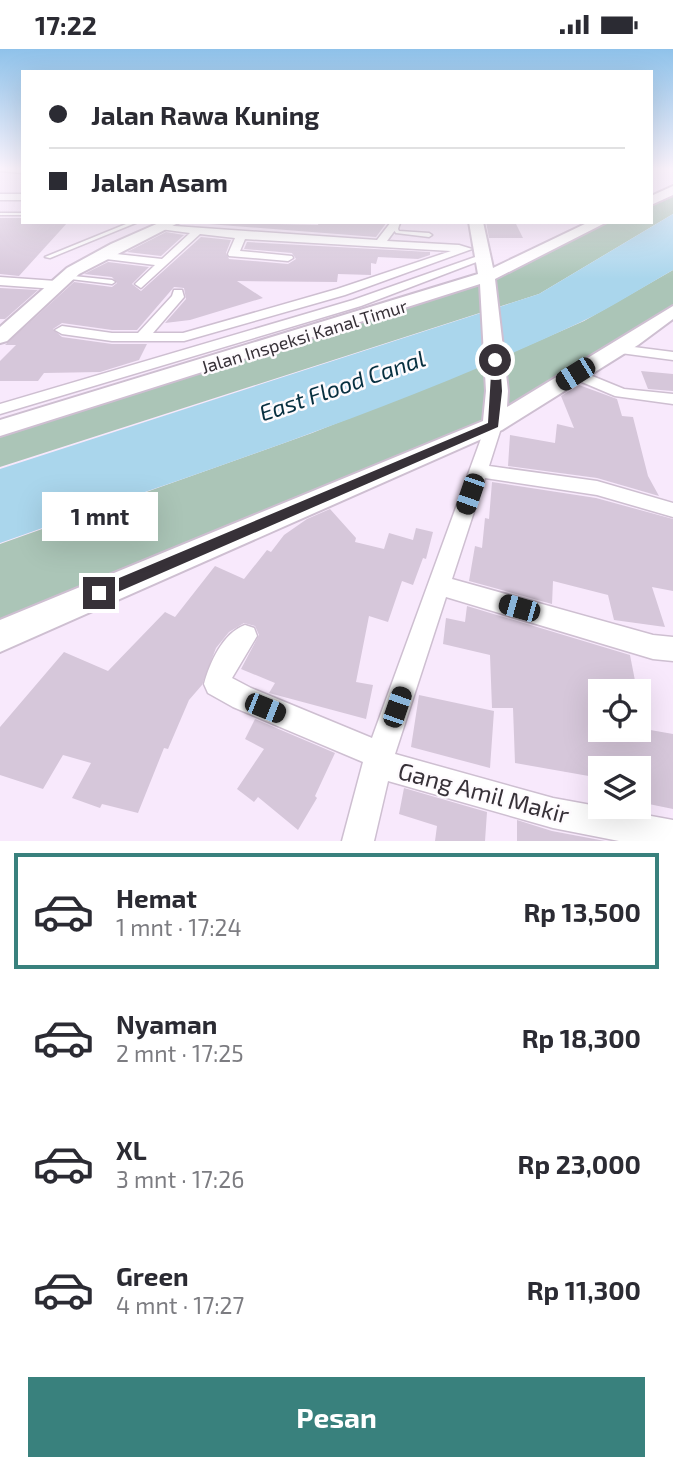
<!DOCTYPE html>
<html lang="id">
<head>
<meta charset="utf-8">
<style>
  :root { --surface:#fff; --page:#f7f7f7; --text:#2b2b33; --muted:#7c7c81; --line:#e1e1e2; --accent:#39817d }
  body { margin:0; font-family:"Exo 2",sans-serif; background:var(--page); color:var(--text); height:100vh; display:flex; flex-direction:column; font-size:26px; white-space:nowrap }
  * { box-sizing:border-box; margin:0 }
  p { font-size:23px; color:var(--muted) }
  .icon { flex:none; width:38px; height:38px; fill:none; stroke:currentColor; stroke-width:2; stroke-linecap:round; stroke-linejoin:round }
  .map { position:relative; height:792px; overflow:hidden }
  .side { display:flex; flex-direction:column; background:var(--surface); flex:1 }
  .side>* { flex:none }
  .hud { position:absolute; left:21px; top:21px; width:632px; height:154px; border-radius:0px; box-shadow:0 7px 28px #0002; display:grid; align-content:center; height:154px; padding:0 28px; background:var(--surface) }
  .buttons { position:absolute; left:588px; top:630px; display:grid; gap:14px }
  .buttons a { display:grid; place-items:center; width:63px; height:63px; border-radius:0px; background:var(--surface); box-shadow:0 7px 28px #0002; font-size:35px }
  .end { position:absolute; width:32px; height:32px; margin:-16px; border:9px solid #373138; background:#fff; box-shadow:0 0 0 4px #fff }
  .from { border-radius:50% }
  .bubble { position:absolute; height:49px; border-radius:0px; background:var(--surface); box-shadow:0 7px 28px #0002; font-size:23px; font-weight:700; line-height:49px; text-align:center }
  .car { position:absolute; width:21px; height:42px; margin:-21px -10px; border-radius:9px; box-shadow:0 0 5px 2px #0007; background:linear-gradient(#222 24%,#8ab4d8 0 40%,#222 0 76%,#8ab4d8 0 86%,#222 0) }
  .hud b { display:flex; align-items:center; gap:24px; height:66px; font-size:26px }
  .hud b+b { border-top:2px solid var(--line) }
  .hud i { width:18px; height:18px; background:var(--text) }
  ul { padding:12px 0 0; list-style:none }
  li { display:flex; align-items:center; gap:21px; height:116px; margin:0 14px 10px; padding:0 14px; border:4px solid transparent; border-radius:0px }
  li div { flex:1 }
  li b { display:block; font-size:26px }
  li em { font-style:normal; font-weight:700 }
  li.current { border-color:var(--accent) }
  li>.icon { width:63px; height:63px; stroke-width:1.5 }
  .cta { display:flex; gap:14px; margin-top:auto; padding:14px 28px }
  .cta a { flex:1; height:80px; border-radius:0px; background:var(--accent); color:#fff; font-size:28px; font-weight:700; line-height:80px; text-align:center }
  .status { display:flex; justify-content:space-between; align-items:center; height:49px; padding:0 35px; background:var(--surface); direction:ltr }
  .status svg { height:19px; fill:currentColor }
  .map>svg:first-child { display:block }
  .green { fill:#abc5b7 }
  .water { fill:#aad6ec }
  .building { fill:#d6c7da }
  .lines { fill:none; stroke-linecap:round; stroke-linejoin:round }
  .lane-casing { stroke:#cebfd1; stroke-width:3 }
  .street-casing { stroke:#cebfd1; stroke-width:3 }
  .secondary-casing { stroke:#cebfd1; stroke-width:4 }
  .lane { fill:#fff; fill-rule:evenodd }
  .street { fill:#fff; fill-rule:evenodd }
  .secondary { fill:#fff; fill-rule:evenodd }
  .route { fill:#373138 }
  .labels { text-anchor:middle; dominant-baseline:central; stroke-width:5; stroke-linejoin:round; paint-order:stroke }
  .far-street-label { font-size:18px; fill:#373138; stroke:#fefbfe }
  .water-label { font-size:23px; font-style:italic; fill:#073040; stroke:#fefbfe }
  .near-street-label { font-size:24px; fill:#373138; stroke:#fefbfe }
</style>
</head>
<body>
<div class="status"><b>17:22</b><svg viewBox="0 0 49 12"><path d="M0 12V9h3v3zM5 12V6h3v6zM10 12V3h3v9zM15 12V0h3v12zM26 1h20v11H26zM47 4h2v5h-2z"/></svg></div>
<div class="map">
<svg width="673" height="792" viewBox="0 0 673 792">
  <rect width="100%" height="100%" fill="#f8e9fc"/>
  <!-- green -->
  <path class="green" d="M673 141V165L539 245 0 418V378L441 243 600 173H651V152Z
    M673 221V262L494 376 0 587V495L312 384 495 311 584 272Z"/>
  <!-- water -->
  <path class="water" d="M673 165V221C643 238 612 258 581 273 393 362 195 424 0 494V420L539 245Z"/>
  <!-- building -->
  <path class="building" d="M0 169H23V173H68L19 227 0 225Z
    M183 173 318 176 319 173H387L376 188Z
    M486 173H515L523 189H489Z
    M166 183 184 186 161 207 127 203Z
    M201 188 231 191 226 204 229 210 288 215 296 210 292 204 244 200 247 193 430 203V206L418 210 378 208 376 215 371 214V226L338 225 337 233 237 232 263 249 190 271 165 274 186 250 184 239 174 238 137 281H112L62 274 53 280 62 288 112 295H147L139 311 100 323 44 324 38 332H0V312L16 296H5L74 233 112 238 117 234 112 228 84 225 108 213 149 218 132 235 141 242Z
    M0 239 38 241 5 270H0Z
    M641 322 673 325V342L648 340Z
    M579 336 617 350 622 367 633 368 648 427 659 447 597 429 508 417 510 386 555 394 557 375 574 379 561 347Z
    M492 433 596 449 673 470V542L652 538 665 578 614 571 608 546 553 532 552 555 469 532 475 497 482 499 485 469 489 470Z
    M330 460 356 489 355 493 384 500 389 484 413 491 416 479 433 483 426 510 423 509 413 536 402 532 388 573 369 567 356 633 373 636 366 670 269 644 275 634 241 620 259 586 255 577 244 574 229 583 216 599 202 636 189 651 168 700 164 699 138 764 102 755 100 759 72 749 91 714 63 706 43 740 0 726V678L64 603 108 622 165 563 175 568 215 517 244 530 267 501 271 503 284 486 307 470Z
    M467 557 630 606 637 642H600V681H639V679L673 685V760L639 753V719H600V729L515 714 513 659H492L490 606 443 595 446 569 465 573Z
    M419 646 494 662 490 719 411 698Z
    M255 670 335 704 315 747 317 749 298 781 258 748 254 753 237 740 264 700 245 690Z
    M404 739 487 763 485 792H435L437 777 399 765Z
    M517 771 552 782 605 792H517Z"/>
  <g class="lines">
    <defs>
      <path id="lane" d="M0 164H23V166H0Z
        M131 173H138L50 209 45 208Z
        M395 173H400L398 180 399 182 429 184 432 186 429 188 396 184 393 180Z
        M64 226 112 231 115 233 112 235 62 229V227Z"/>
      <path id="street" d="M0 119 23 120V124L0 122Z
        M0 145H23V151H0Z
        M391 173H401L387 192 459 196 472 200 345 246 184 292H112L62 285 55 281 62 277 112 284H138L172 247 174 241H182L184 248 153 284H183L337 240 451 202 245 190 240 202 292 207 293 209 288 212 229 207 228 205 235 189 200 185 141 239 135 235 155 216 98 209 93 206 98 203 162 210 190 184 160 180V176L377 191Z
        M478 207 487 209 361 257 0 365V355L353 251Z
        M0 228 56 232 62 236 56 240 0 236Z
        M618 296 673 303V311L613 303V297Z
        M575 320 624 340 673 345V355L615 347 570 328 567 325Z
        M494 371 502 376 489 417 597 432 673 454V468L597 446 485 429 452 530 653 586 673 588V612L653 610 446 548 395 705 553 749 673 771V792H619L553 779 388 732 374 792H342L363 713 233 658 208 644 204 635C210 613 223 584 245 576L254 579 257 587 232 629 251 639 372 689 486 376Z"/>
      <path id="secondary" d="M673 137V146L651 156V147Z
        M161 173H180L79 225 7 292 0 294V278L67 219 111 195Z
        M469 173H483L493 219 589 173H607L495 230 508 342 507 358 673 257V270L638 296 502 381 0 603V571L483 372 486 342 480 235 0 387V371L478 225Z"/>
    </defs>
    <!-- lane casing -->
    <use href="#lane" class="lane-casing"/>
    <!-- street casing -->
    <use href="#street" class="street-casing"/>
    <!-- secondary casing -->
    <use href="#secondary" class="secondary-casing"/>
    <!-- lane -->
    <use href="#lane" class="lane"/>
    <!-- street -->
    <use href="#street" class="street"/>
    <!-- secondary -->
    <use href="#secondary" class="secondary"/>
  </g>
  <!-- sky -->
  <linearGradient id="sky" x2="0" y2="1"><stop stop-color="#8fc2ea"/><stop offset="0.52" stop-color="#fcf5fe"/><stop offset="1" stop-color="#fcf5fe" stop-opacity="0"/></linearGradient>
  <rect width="673" height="230" fill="url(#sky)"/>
  <!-- route -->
  <path class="route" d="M492 309 500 311 502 342 498 378 104 549H93L91 544 93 540 488 374Z"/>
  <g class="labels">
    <!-- far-street labels -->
    <g class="far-street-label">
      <text transform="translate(304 287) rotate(-17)">Jalan Inspeksi Kanal Timur</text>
    </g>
    <!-- water labels -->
    <g class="water-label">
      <text transform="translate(342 336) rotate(-19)">East Flood Canal</text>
    </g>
    <!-- near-street labels -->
    <g class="near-street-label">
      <text transform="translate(484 743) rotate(15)">Gang Amil Makir</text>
    </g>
  </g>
</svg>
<div class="buttons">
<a><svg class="icon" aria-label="locate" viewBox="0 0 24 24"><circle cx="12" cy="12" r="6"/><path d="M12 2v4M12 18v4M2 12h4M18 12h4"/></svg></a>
<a><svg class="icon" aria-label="layers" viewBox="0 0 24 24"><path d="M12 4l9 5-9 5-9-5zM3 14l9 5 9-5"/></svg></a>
</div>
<i class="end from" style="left:495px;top:311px"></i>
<i class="end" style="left:99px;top:544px"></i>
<div class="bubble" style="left:42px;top:443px;width:116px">1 mnt</div>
<i class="car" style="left:575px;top:325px;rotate:238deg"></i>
<i class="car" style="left:470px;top:445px;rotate:199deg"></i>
<i class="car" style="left:519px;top:559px;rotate:286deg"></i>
<i class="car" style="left:397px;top:658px;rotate:19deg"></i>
<i class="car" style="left:265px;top:659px;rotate:112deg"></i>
<div class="hud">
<b><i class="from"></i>Jalan Rawa Kuning</b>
<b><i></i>Jalan Asam</b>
</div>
</div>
<section class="side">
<ul>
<li class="current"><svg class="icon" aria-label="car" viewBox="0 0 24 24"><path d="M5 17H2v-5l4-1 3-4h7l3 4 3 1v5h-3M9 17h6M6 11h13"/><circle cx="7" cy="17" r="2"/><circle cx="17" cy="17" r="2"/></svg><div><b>Hemat</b><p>1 mnt · 17:24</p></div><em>Rp 13,500</em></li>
<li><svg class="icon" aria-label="car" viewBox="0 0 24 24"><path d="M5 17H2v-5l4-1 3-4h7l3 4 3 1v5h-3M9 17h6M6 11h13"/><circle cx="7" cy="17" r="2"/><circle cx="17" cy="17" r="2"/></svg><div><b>Nyaman</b><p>2 mnt · 17:25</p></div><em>Rp 18,300</em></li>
<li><svg class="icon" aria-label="car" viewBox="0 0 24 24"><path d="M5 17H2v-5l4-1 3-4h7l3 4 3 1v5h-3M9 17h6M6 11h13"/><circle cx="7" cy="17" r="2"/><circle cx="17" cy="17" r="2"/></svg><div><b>XL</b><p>3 mnt · 17:26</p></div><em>Rp 23,000</em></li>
<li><svg class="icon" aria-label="car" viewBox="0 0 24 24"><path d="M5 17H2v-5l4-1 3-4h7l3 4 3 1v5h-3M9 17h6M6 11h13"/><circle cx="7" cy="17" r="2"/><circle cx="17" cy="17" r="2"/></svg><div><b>Green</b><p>4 mnt · 17:27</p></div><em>Rp 11,300</em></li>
</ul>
<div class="cta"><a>Pesan</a></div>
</section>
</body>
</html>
